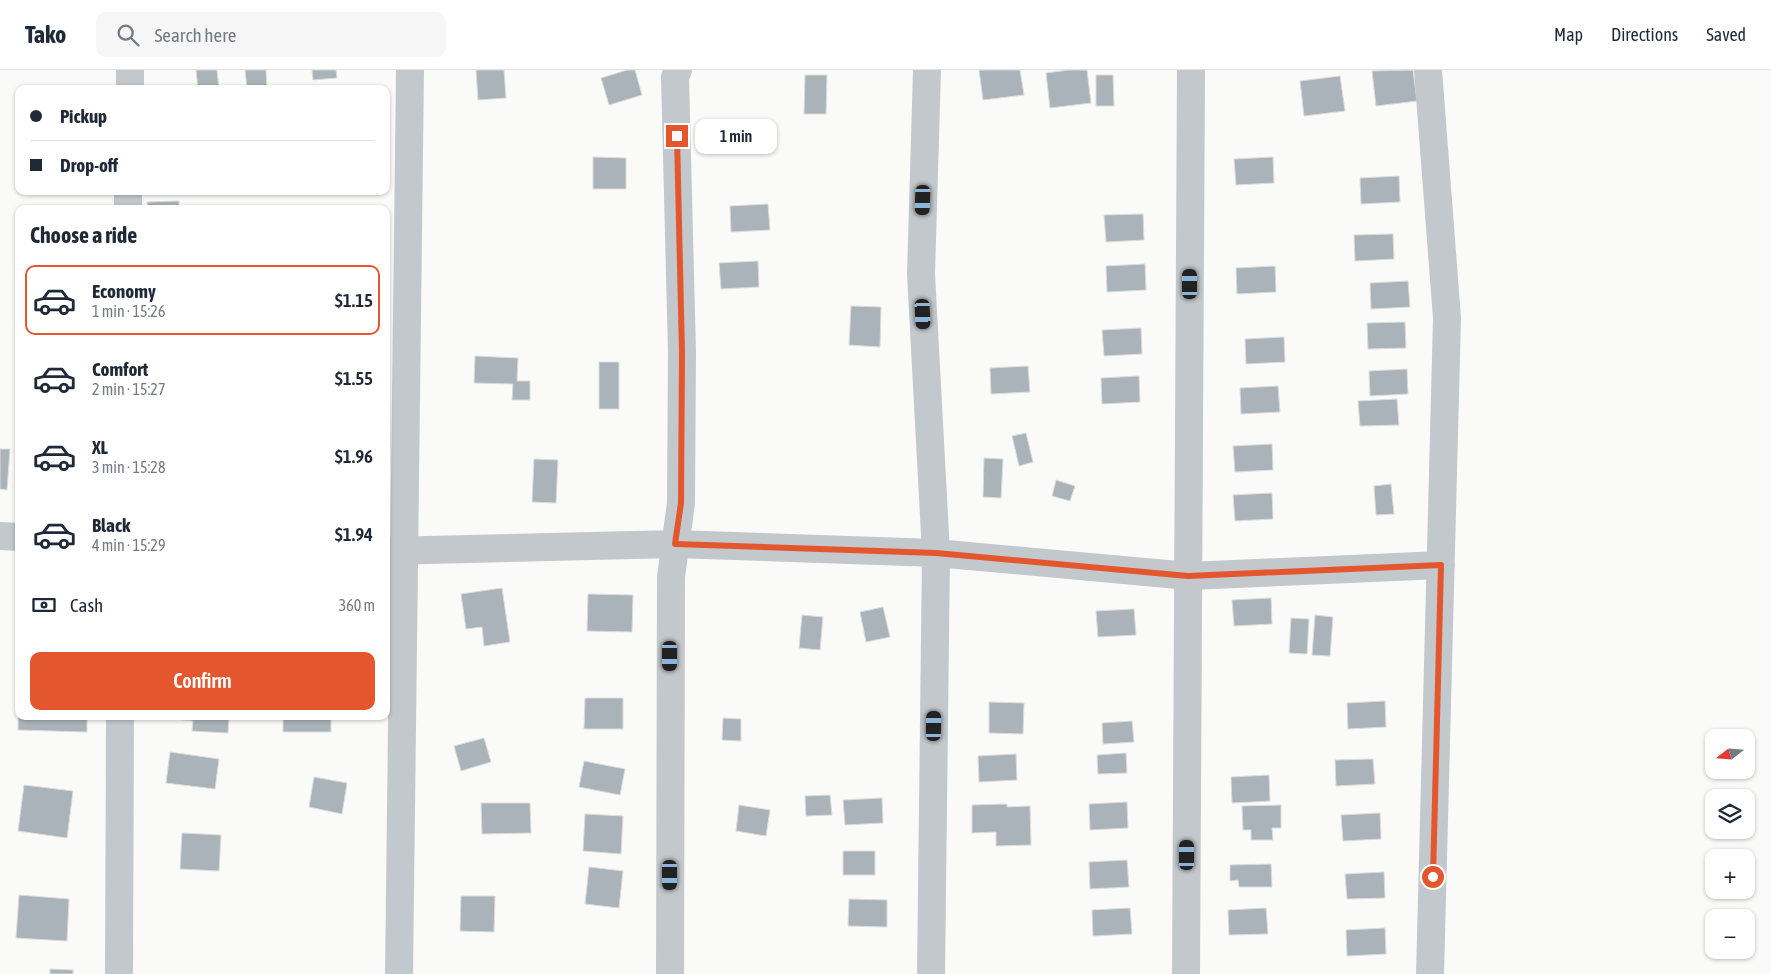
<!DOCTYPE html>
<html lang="en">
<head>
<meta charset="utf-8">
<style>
  :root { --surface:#fff; --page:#f6f6f7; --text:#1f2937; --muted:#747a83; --line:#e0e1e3; --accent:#e4572e }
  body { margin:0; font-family:"Asap Condensed",sans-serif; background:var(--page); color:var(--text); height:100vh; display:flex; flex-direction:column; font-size:19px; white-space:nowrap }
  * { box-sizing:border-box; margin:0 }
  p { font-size:16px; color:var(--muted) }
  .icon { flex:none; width:28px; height:28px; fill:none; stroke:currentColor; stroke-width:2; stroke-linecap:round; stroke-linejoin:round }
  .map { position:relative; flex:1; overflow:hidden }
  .side { position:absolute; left:15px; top:135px; width:375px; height:515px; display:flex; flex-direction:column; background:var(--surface); border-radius:10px; box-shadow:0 1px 4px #0004 }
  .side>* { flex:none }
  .banner { position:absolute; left:15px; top:15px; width:375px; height:110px; border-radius:10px; box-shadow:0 1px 4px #0004; display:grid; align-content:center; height:110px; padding:0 15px; background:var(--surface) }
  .needle { width:32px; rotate:253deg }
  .fabs { position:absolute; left:1705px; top:659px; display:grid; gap:10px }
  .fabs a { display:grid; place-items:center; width:50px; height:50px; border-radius:10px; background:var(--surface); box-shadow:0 1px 4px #0004; font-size:25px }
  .end { position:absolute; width:22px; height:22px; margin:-11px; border:6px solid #e4572e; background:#fff; box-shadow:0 0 0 2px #fff }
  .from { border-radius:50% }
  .bubble { position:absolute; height:35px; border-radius:10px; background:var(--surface); box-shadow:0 1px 4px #0004; font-size:16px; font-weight:600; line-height:35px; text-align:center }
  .car { position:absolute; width:15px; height:30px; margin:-15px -8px; border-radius:6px; box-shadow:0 0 4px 1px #0007; background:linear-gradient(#222 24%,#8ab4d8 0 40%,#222 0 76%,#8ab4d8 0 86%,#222 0) }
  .banner b { display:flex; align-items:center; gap:18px; height:48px; font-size:19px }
  .banner b+b { border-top:1px solid var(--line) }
  .banner i { width:12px; height:12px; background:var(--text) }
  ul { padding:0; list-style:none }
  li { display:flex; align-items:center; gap:15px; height:70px; margin:0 10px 8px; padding:0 5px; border:2px solid transparent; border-radius:10px }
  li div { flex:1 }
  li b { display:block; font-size:19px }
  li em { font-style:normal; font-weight:600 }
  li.selected { border-color:var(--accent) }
  li>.icon { width:45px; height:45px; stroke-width:1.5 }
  h2 { padding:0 15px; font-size:22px; line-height:60px }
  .pay { display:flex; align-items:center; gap:12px; height:55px; padding:0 15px; font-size:19px }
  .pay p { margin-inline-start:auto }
  .button { display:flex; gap:10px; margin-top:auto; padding:10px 15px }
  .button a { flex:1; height:58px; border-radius:10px; background:var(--accent); color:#fff; font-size:20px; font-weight:600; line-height:58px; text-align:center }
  header { display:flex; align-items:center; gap:30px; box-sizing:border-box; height:70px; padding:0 25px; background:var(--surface); border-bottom:1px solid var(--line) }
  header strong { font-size:24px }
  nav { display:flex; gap:28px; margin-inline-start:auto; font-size:18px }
  .search { width:350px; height:45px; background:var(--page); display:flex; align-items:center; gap:12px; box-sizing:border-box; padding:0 18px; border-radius:10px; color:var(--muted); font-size:19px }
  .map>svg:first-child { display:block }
  .building { fill:#aab3b9; stroke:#dcdcda }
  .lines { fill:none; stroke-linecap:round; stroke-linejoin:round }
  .minor { stroke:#c3c8cc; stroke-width:28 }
  .route { stroke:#e4572e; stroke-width:6 }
</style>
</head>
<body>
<header>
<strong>Tako</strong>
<div class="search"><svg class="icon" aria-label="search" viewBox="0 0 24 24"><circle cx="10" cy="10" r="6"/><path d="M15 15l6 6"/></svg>Search here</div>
<nav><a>Map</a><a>Directions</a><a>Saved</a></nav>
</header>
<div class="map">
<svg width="1771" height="904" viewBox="0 0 1771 904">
  <rect width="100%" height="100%" fill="#fafaf8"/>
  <!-- building -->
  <path class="building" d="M196 0H217L219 19H198Z
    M245 0H266L267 19H247Z
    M312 0H336L337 8 313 10Z
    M476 0H504L506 28 478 30Z
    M627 0H635L642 25 609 35 601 8Z
    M979 0H1020L1024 25 983 30Z
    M1068 0H1087L1091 33 1050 38 1046 3Z
    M1413 0 1417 31 1376 36 1372 1Z
    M805 5H827L826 44H804Z
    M1096 5H1113L1114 36H1096Z
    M1340 6 1345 41 1304 46 1300 11Z
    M593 87 626 88V119H593Z
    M1273 87 1274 113 1236 115 1234 89Z
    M1399 106 1400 132 1361 134 1360 108Z
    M179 131V139H148L147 132Z
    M768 134 770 160 731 162 730 136Z
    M1143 144 1144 170 1106 172 1104 145Z
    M1393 164 1394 189 1355 191 1354 165Z
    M758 191 759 217 721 219 719 193Z
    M1145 194 1146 220 1107 222 1106 196Z
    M1275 196 1276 222 1237 224 1236 198Z
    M1408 211 1410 237 1371 239 1370 213Z
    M851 236 881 237 880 277 849 275Z
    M1405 252 1406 278 1368 279 1367 253Z
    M1141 258 1142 284 1104 286 1102 260Z
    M1284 267 1285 292 1246 294 1245 269Z
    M475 286 518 288 517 311H530V330H512L513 314 474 313Z
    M599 292H619V339H599Z
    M1028 296 1030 322 991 324 990 298Z
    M1407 299 1408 324 1370 326 1369 301Z
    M1139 306 1140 332 1102 334 1101 308Z
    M1278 316 1280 342 1241 344 1240 318Z
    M1397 329 1399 355 1360 356 1358 331Z
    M1026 363 1033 392 1019 396 1012 366Z
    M1272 374 1273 400 1235 402 1233 376Z
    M0 379H10L7 420 0 419Z
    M984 388 1003 389 1001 428 983 427Z
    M534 389 558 390 556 433 532 432Z
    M1056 410 1075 416 1070 431 1052 426Z
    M1391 414 1394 444 1376 445 1374 416Z
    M1272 423 1273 449 1235 451 1233 425Z
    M502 518 510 572 484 576 482 557 466 559 461 524Z
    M588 524 633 525 632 562 587 561Z
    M1271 528 1272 554 1234 556 1232 530Z
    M883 537 890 567 866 572 860 542Z
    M1134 539 1136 565 1098 567 1096 541Z
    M802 545 823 547 820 580 799 578Z
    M1315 545 1333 547 1330 586 1312 585Z
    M1291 548 1309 549 1307 584 1289 583Z
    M19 607V646H87V662L18 660Z
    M585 628H623V659H584Z
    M1385 631 1386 657 1348 659 1347 633Z
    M989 632 1024 633 1023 664 989 663Z
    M175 646H229L228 663 192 661 193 651 175 649Z
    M283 646H331V662H283Z
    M723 648 741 649V671L722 670Z
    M1132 651 1134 672 1103 674 1102 653Z
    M484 668 491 692 461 701 454 676Z
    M170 682 219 689 215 719 166 713Z
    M1126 683 1127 703 1098 704 1097 685Z
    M1016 684 1017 710 979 712 978 686Z
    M1373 689 1375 714 1336 716 1335 690Z
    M584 691 625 699 620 725 579 717Z
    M1269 705 1270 731 1232 733 1231 707Z
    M314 707 347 713 342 744 309 737Z
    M24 715 73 721 67 768 18 761Z
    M830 725 832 745 806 746 805 726Z
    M882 728 883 753 845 755 843 730Z
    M1127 732 1128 758 1090 760 1089 734Z
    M481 733H530L531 763 482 764Z
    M1007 734V737L1030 736 1031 775 996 776V762L972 763V735Z
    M739 735 770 740 766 766 736 761Z
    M1281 735V758H1272L1273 770H1251V760H1243L1242 736Z
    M1380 743 1381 769 1343 771 1341 745Z
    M585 744 623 746 621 784 583 781Z
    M182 763 221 765 219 801 180 799Z
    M843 781H875V805H843Z
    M1127 790 1129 817 1090 819 1089 792Z
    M1271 794 1272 817H1239L1238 810 1230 811V795Z
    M589 797 623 801 619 838 585 834Z
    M1384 802 1385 828 1347 829 1345 804Z
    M19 825 69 829 67 871 16 868Z
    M461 826H495L494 862 460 861Z
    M849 829 887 830V857L848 856Z
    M1130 838 1132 864 1093 866 1092 840Z
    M1266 838 1268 864 1229 865 1228 840Z
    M1385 858 1386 884 1347 886 1346 860Z
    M50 899 73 900V904H50Z"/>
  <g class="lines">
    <!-- minor -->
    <path class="minor" d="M927 0 921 204 936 483 931 904
      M1428 0 1447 248 1430 904
      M130 19V0
      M128 139V121
      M0 466 19 467
      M386 481 675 474 936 483 1189 506 1441 495
      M119 904 120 646
      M399 904 410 0
      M670 904 671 507 681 433 682 283 675 7 678 0
      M1186 904 1191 0"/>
  </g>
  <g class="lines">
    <!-- route -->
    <path class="route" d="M677 66 682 283 681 433 675 474 936 483 1188 506 1441 495 1433 807"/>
  </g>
</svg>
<div class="fabs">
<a><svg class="needle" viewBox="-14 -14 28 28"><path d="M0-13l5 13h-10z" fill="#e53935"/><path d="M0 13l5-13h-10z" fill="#747a83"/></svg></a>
<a><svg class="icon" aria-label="layers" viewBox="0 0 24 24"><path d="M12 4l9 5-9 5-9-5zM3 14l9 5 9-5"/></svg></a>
<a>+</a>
<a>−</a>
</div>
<i class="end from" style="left:1433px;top:807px"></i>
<i class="end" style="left:677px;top:66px"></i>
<div class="bubble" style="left:695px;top:49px;width:82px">1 min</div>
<i class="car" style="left:923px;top:130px;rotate:182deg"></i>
<i class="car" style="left:1190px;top:214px;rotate:0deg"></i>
<i class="car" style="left:923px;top:244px;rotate:177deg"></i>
<i class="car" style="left:670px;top:586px;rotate:180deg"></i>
<i class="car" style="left:934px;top:656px;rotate:1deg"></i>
<i class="car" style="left:1187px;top:785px;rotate:0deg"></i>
<i class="car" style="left:670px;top:805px;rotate:180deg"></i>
<div class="banner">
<b><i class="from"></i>Pickup</b>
<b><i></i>Drop-off</b>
</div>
<section class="side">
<h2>Choose a ride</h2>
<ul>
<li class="selected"><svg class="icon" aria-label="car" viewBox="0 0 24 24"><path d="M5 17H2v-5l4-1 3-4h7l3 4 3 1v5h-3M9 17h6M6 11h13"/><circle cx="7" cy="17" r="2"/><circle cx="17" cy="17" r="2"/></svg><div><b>Economy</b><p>1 min · 15:26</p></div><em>$1.15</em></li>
<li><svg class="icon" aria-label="car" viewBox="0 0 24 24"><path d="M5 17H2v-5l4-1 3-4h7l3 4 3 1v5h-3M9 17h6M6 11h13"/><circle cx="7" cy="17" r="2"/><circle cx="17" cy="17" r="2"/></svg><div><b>Comfort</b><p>2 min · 15:27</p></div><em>$1.55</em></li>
<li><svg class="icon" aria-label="car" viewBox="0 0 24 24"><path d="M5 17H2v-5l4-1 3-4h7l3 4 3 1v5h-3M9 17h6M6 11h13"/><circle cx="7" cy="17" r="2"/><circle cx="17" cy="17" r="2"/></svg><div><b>XL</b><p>3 min · 15:28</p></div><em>$1.96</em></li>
<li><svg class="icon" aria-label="car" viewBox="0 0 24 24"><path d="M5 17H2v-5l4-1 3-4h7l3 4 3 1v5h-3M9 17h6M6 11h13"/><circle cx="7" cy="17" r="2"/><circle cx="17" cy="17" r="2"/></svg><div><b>Black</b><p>4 min · 15:29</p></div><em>$1.94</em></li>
</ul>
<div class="pay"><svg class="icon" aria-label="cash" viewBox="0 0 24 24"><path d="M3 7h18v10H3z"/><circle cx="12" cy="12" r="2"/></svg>Cash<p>360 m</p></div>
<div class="button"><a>Confirm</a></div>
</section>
</div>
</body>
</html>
